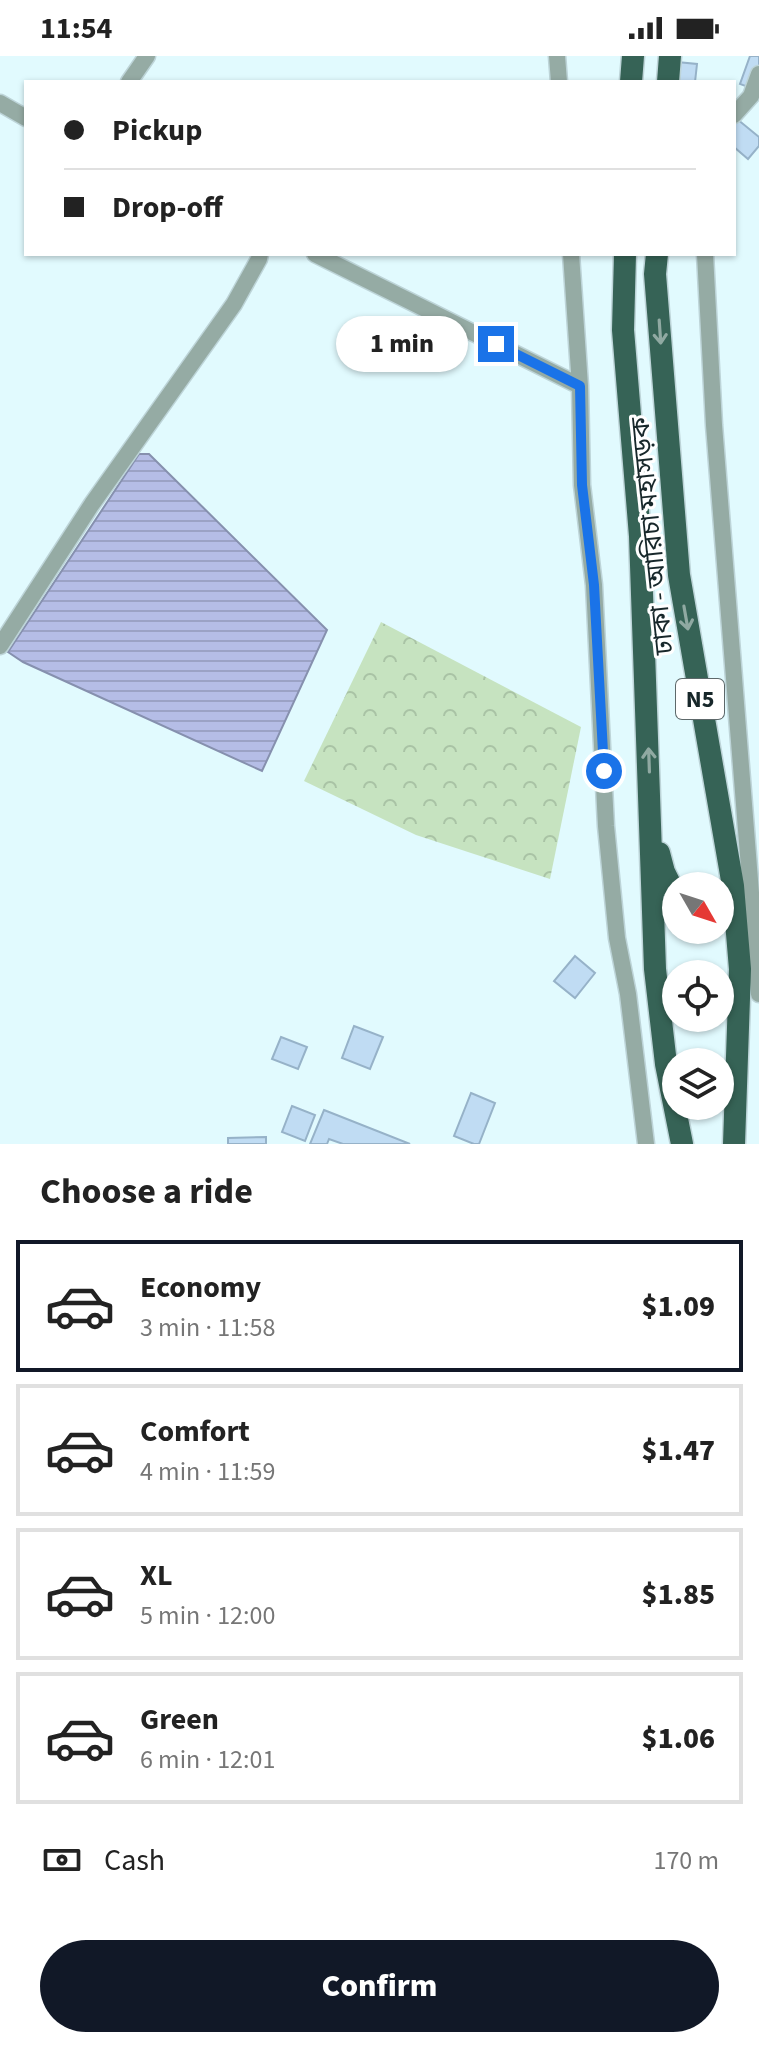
<!DOCTYPE html>
<html lang="en">
<head>
<meta charset="utf-8">
<style>
  :root { --surface:#fff; --page:#f6f6f6; --text:#222; --muted:#767676; --line:#e0e0e0; --accent:#111827 }
  body { margin:0; font-family:"Source Sans 3","Noto Sans Bengali",sans-serif; background:var(--page); color:var(--text); height:100vh; display:flex; flex-direction:column; font-size:30px; white-space:nowrap }
  * { box-sizing:border-box; margin:0 }
  p { font-size:26px; color:var(--muted) }
  .icon { flex:none; width:44px; height:44px; fill:none; stroke:currentColor; stroke-width:2; stroke-linecap:round; stroke-linejoin:round }
  .map { position:relative; height:1088px; overflow:hidden }
  .drawer { display:flex; flex-direction:column; background:var(--surface); flex:1 }
  .drawer>* { flex:none }
  .hud { position:absolute; left:24px; top:24px; width:712px; height:176px; border-radius:0px; box-shadow:0 2px 6px #0004; display:grid; align-content:center; height:176px; padding:0 40px; background:var(--surface) }
  .needle { width:52px; rotate:129deg }
  .tools { position:absolute; left:662px; top:816px; display:grid; gap:16px }
  .tools a { display:grid; place-items:center; width:72px; height:72px; border-radius:50%; background:var(--surface); box-shadow:0 2px 6px #0004; font-size:40px }
  .end { position:absolute; width:36px; height:36px; margin:-18px; border:10px solid #1a73e8; background:#fff; box-shadow:0 0 0 4px #fff }
  .from { border-radius:50% }
  .bubble { position:absolute; height:56px; border-radius:28px; background:var(--surface); box-shadow:0 2px 6px #0004; font-size:26px; font-weight:800; line-height:56px; text-align:center }
  .hud b { display:flex; align-items:center; gap:28px; height:76px; font-size:30px }
  .hud b+b { border-top:2px solid var(--line) }
  .hud i { width:20px; height:20px; background:var(--text) }
  ul { padding:0; list-style:none }
  li { display:flex; align-items:center; gap:24px; height:132px; margin:0 16px 12px; padding:0 24px; border:4px solid var(--line); border-radius:0px }
  li div { flex:1 }
  li b { display:block; font-size:30px }
  li em { font-style:normal; font-weight:800 }
  li.selected { border-color:var(--accent) }
  li>.icon { width:72px; height:72px; stroke-width:1.5 }
  h2 { padding:0 40px; font-size:36px; line-height:96px }
  .pay { display:flex; align-items:center; gap:20px; height:88px; padding:0 40px; font-size:30px }
  .pay p { margin-inline-start:auto }
  .button { display:flex; gap:16px; margin-top:auto; padding:16px 40px }
  .button a { flex:1; height:92px; border-radius:48px; background:var(--accent); color:#fff; font-size:32px; font-weight:800; line-height:92px; text-align:center }
  .status { display:flex; justify-content:space-between; align-items:center; height:56px; padding:0 40px; background:var(--surface); direction:ltr }
  .status svg { height:22px; fill:currentColor }
  .map>svg:first-child { display:block }
  .park { fill:url(#park-crowns) }
  .water { fill:url(#water-rules); stroke:#8690ae; stroke-width:2 }
  .building { fill:#c0dcf3; stroke:#96b2c8; stroke-width:2 }
  .lines { fill:none; stroke-linecap:round; stroke-linejoin:round }
  .minor-casing { stroke:#bdd4d8; stroke-width:19 }
  .trunk-casing { stroke:#bdd4d8; stroke-width:25 }
  .minor { stroke:#95aba4; stroke-width:16 }
  .trunk { stroke:#366356; stroke-width:22 }
  .oneway { stroke:#90a9a2 }
  .route { stroke:#1a73e8; stroke-width:10 }
  .labels { text-anchor:middle; dominant-baseline:central; stroke-width:6; stroke-linejoin:round; paint-order:stroke }
  .shield { fill:#fff; stroke:#5d686a; stroke-width:2 }
  .shield-label { font-size:24px; font-weight:bold; fill:#17272a }
  .street-label { font-size:26px; fill:#17272a; stroke:#fff }
</style>
</head>
<body>
<div class="status"><b>11:54</b><svg viewBox="0 0 49 12"><path d="M0 12V9h3v3zM5 12V6h3v6zM10 12V3h3v9zM15 12V0h3v12zM26 1h20v11H26zM47 4h2v5h-2z"/></svg></div>
<div class="map">
<svg width="759" height="1088" viewBox="0 0 759 1088">
  <defs>
    <pattern id="park-crowns" width="20" height="18" patternUnits="userSpaceOnUse" patternTransform="scale(2)"><rect width="20" height="18" fill="#c6e3c0"/><path d="M2 6a3 3 0 1 1 6 0M12 15a3 3 0 1 1 6 0" fill="none" stroke="#a9c3a5"/></pattern>
    <pattern id="water-rules" width="6" height="5" patternUnits="userSpaceOnUse" patternTransform="scale(2)"><rect width="6" height="5" fill="#b5bde6"/><path d="M0 2.5h6" fill="none" stroke="#9ba2c5"/></pattern>
  </defs>
  <rect width="100%" height="100%" fill="#e1fafe"/>
  <!-- park -->
  <path class="park" d="M381 566 581 671 550 823 416 779 304 725Z"/>
  <!-- water -->
  <path class="water" d="M139 398H149L327 574 262 715 23 606 8 596Z"/>
  <!-- building -->
  <path class="building" d="M750 0H759V35L740 28Z
    M677 6 697 8 695 26H675Z
    M737 63 759 81V90L748 103 734 91V67Z
    M575 900 595 917 575 942 554 925Z
    M354 970 383 981 370 1013 342 1002Z
    M281 981 307 991 298 1013 272 1003Z
    M471 1037 495 1047 479 1088H474L454 1080Z
    M292 1050 315 1059 305 1085 282 1076Z
    M324 1054 410 1088H343L329 1083 327 1088H310Z
    M266 1081V1088H228V1082Z"/>
  <g class="lines">
    <defs>
      <path id="minor" d="M557 0 559 26
        M129 26 147 0
        M0 47 26 62
        M734 59 751 40 759 18
        M315 198 580 330
        M571 198 580 330 582 429 594 529 606 770 617 882 628 938 646 1088
        M705 198 714 369 759 938
        M0 590 92 448 234 248 259 203 260 198"/>
      <path id="trunk" d="M631 26 633 0
        M668 26 670 0
        M625 198 623 274 640 480 655 913 666 1008 682 1088
        M657 198 655 218 679 519 733 830 740 913 734 1088
        M659 797 664 816 676 840"/>
    </defs>
    <!-- minor casing -->
    <use href="#minor" class="minor-casing"/>
    <!-- trunk casing -->
    <use href="#trunk" class="trunk-casing"/>
    <!-- minor -->
    <use href="#minor" class="minor"/>
    <!-- trunk -->
    <use href="#trunk" class="trunk"/>
  </g>
  <!-- one-way arrows -->
  <defs><path id="oneway-shaft" d="M-6 0H5M1.5-3L5.5 0L1.5 3" fill="none" stroke-width="1.6" stroke-linecap="round" stroke-linejoin="round" transform="scale(2)"/></defs>
  <g class="oneway">
    <use href="#oneway-shaft" transform="translate(660 276) rotate(86)"/>
    <use href="#oneway-shaft" transform="translate(686 562) rotate(80)"/>
    <use href="#oneway-shaft" transform="translate(649 704) rotate(-92)"/>
  </g>
  <g class="lines">
    <!-- route -->
    <path class="route" d="M496 288 580 330 582 429 594 529 604 715"/>
  </g>
  <g class="labels">
    <!-- shield labels -->
    <rect class="shield" x="676" y="623" width="48" height="40" rx="6"/>
    <g class="shield-label">
      <text x="700" y="643">N5</text>
    </g>
    <!-- street labels -->
    <g class="street-label">
      <text transform="translate(652 480) rotate(-96)">ঢাকা - আরিচা মহাসড়ক</text>
    </g>
  </g>
</svg>
<div class="tools">
<a><svg class="needle" viewBox="-14 -14 28 28"><path d="M0-13l5 13h-10z" fill="#e53935"/><path d="M0 13l5-13h-10z" fill="#767676"/></svg></a>
<a><svg class="icon" aria-label="locate" viewBox="0 0 24 24"><circle cx="12" cy="12" r="6"/><path d="M12 2v4M12 18v4M2 12h4M18 12h4"/></svg></a>
<a><svg class="icon" aria-label="layers" viewBox="0 0 24 24"><path d="M12 4l9 5-9 5-9-5zM3 14l9 5 9-5"/></svg></a>
</div>
<i class="end from" style="left:604px;top:715px"></i>
<i class="end" style="left:496px;top:288px"></i>
<div class="bubble" style="left:336px;top:260px;width:132px">1 min</div>
<div class="hud">
<b><i class="from"></i>Pickup</b>
<b><i></i>Drop-off</b>
</div>
</div>
<section class="drawer">
<h2>Choose a ride</h2>
<ul>
<li class="selected"><svg class="icon" aria-label="car" viewBox="0 0 24 24"><path d="M5 17H2v-5l4-1 3-4h7l3 4 3 1v5h-3M9 17h6M6 11h13"/><circle cx="7" cy="17" r="2"/><circle cx="17" cy="17" r="2"/></svg><div><b>Economy</b><p>3 min · 11:58</p></div><em>$1.09</em></li>
<li><svg class="icon" aria-label="car" viewBox="0 0 24 24"><path d="M5 17H2v-5l4-1 3-4h7l3 4 3 1v5h-3M9 17h6M6 11h13"/><circle cx="7" cy="17" r="2"/><circle cx="17" cy="17" r="2"/></svg><div><b>Comfort</b><p>4 min · 11:59</p></div><em>$1.47</em></li>
<li><svg class="icon" aria-label="car" viewBox="0 0 24 24"><path d="M5 17H2v-5l4-1 3-4h7l3 4 3 1v5h-3M9 17h6M6 11h13"/><circle cx="7" cy="17" r="2"/><circle cx="17" cy="17" r="2"/></svg><div><b>XL</b><p>5 min · 12:00</p></div><em>$1.85</em></li>
<li><svg class="icon" aria-label="car" viewBox="0 0 24 24"><path d="M5 17H2v-5l4-1 3-4h7l3 4 3 1v5h-3M9 17h6M6 11h13"/><circle cx="7" cy="17" r="2"/><circle cx="17" cy="17" r="2"/></svg><div><b>Green</b><p>6 min · 12:01</p></div><em>$1.06</em></li>
</ul>
<div class="pay"><svg class="icon" aria-label="cash" viewBox="0 0 24 24"><path d="M3 7h18v10H3z"/><circle cx="12" cy="12" r="2"/></svg>Cash<p>170 m</p></div>
<div class="button"><a>Confirm</a></div>
</section>
</body>
</html>
